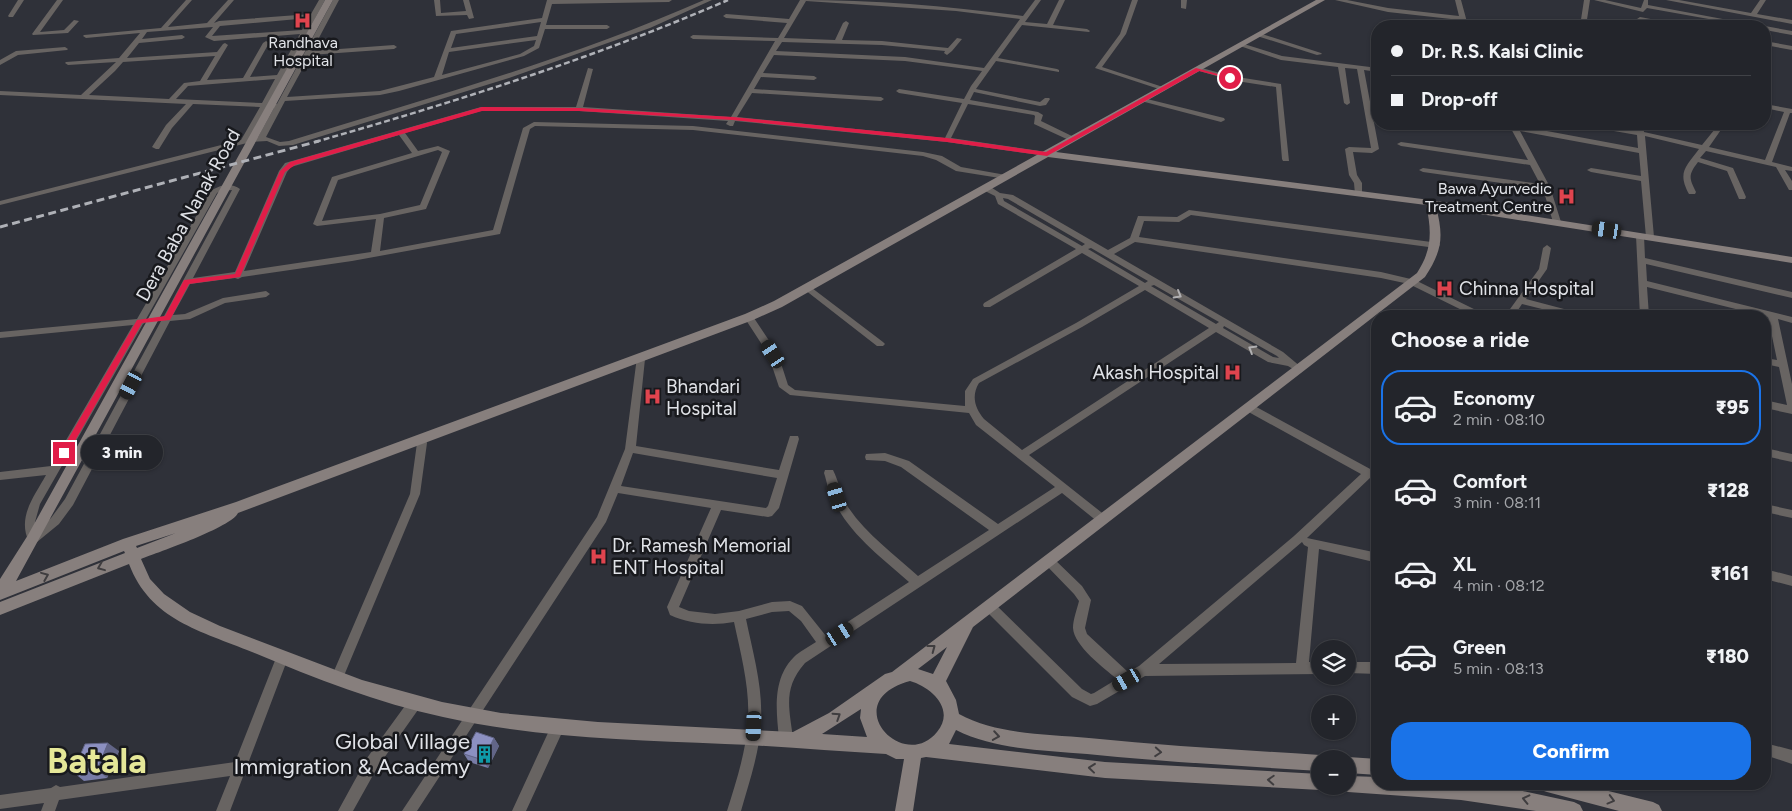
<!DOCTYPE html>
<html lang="en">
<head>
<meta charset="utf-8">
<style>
  :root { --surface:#23252b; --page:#2f3137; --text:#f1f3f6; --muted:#a3a5a9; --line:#404247; --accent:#1a73e8 }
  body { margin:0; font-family:Figtree,sans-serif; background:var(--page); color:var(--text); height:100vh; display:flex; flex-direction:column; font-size:19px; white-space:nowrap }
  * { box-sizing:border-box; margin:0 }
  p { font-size:16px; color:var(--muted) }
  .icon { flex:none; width:28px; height:28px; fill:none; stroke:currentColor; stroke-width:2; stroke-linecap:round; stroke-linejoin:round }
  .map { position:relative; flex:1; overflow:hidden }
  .drawer { position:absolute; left:1371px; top:310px; width:400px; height:480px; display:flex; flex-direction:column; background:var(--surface); border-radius:20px; box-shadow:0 1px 4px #0004,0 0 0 1px var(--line) }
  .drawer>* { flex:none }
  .hud { position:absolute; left:1371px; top:20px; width:400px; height:110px; border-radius:20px; box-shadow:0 1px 4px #0004,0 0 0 1px var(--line); display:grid; align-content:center; height:110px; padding:0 20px; background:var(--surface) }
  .tools { position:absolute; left:1311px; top:640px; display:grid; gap:10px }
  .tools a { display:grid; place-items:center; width:45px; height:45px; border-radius:50%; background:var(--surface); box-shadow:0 1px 4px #0004,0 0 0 1px var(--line); font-size:25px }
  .end { position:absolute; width:22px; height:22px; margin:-11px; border:6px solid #e11d48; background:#fff; box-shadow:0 0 0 2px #fff }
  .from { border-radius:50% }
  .bubble { position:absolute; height:35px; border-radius:18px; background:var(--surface); box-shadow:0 1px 4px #0004,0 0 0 1px var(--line); font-size:16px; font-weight:800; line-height:35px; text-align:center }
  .car { position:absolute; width:15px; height:30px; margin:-15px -8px; border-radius:6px; box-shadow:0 0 4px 1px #0007; background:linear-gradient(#222 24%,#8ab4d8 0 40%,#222 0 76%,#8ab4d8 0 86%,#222 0) }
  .hud b { display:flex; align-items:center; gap:18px; height:48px; font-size:19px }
  .hud b+b { border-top:1px solid var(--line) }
  .hud i { width:12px; height:12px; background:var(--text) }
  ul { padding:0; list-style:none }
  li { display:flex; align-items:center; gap:15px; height:75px; margin:0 10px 8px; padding:0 10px; border:2px solid transparent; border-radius:20px }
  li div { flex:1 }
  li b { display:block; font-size:19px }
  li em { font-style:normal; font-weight:800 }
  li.current { border-color:var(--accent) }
  li>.icon { width:45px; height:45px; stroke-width:1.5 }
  h2 { padding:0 20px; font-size:22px; line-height:60px }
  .cta { display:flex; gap:10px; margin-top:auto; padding:10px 20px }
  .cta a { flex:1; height:58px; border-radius:20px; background:var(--accent); color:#fff; font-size:20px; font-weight:800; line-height:58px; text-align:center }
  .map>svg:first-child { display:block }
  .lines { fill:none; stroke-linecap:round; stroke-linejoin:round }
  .street { fill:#686462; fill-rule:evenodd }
  .secondary { fill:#877f7d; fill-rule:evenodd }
  .rail-far1 { stroke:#afb1b7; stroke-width:2.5; stroke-dasharray:6 3; stroke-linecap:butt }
  .rail { stroke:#afb1b7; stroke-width:3; stroke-dasharray:8 4.5; stroke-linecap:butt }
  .wall { fill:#787ca6 }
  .shaded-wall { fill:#626587 }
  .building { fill:#8c90c1; stroke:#626587 }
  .oneway { stroke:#b1b0b2 }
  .oneway2 { stroke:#3f3d3f }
  .route { fill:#e11d48 }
  .labels { text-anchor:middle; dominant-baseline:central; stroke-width:5; stroke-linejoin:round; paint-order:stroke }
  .far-poi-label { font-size:16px; fill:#e1e3e8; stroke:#18191d }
  .street-label { font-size:19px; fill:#e1e3e8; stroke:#18191d }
  .poi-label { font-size:19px; fill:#e1e3e8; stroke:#18191d; text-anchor:start }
  .near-poi-label { font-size:22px; fill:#e1e3e8; stroke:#18191d; text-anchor:end }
  .near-town-label { font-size:35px; font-weight:bold; fill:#e5e798; stroke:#18191d }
</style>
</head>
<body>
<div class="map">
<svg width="1792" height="811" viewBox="0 0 1792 811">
  <rect width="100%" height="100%" fill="#2f3139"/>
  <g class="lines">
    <!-- street -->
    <path class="street" d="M18 0H24L13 17H9L8 16Z
      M57 0H63L40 32 64 30 74 20 79 21 68 33 33 35 32 34Z
      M186 0H192L168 27 207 23 228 0H234L214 23 219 21 311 14 319 0H325L269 103 277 104 333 0H339L312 51 394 45 397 47 394 49 310 55 287 97 380 91 434 77 451 31 542 18 547 0H672L669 2 552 4 546 25H607L610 27 607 29H545L539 48 524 56 399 91 380 95 285 101 266 137 280 142 289 141C429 98 570 59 704 0H712L650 28 509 78 293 145 279 146 267 141 251 142 0 205V201L241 140 260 107 193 104 172 128 159 149H156L152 147 166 125 186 104 0 95V91L81 95 116 62 68 65 65 63 66 62 119 58 140 33 86 38 83 36 84 35 161 28ZM309 18 302 30 212 36 220 26ZM541 22 537 36 451 48 456 34ZM213 27 205 37 214 41 300 34 277 75 250 77 269 43 266 41 263 43 243 78 207 80 228 45 225 43 223 44 217 52 127 58 139 43 182 39 185 37 182 35 142 39 147 32ZM536 40 534 46 520 54 442 75 449 52ZM215 56 200 81 184 83 169 99 89 95 115 71 123 62ZM275 79 262 103 176 99 188 86ZM266 108H274L258 137 250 138Z
      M434 0H440L441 13 466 11 463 0H469L474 18 469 19 467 15 436 16Z
      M800 0C875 0 949 6 1023 16L1035 0H1041L1025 22 1047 24 1059 0H1065L1053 25 1087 29 1090 31 1089 32 1022 25 998 58 1057 69 1059 70V72L996 61 976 89 1040 102 1045 98H1049L1050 99 1046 105 1040 106 974 92 970 100 1038 112 1043 115 1041 121 1078 139 1071 141 1034 124 1035 116 1034 115 968 104 951 138 1047 152 1051 154 1047 156 947 142 735 121 733 126H730L726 124 728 121 579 111H481L405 133 418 151 438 146 450 151 426 209 384 218 380 251 493 230 523 128 534 122 693 126 923 152 942 156 961 167 1006 175 1010 177 1006 179 956 171 936 160 923 156 693 130 535 126 530 129 500 234 352 261 242 277 238 279 235 278 190 284 173 315 185 314 223 298 266 291 270 294 266 297 225 303 190 319 170 321 73 505 59 524 37 542 33 544 29 542C17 517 34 497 46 475L0 480V472L51 466 133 325 0 338V332L137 319 210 192C218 185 231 182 240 189L193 278 235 272 279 171 285 163 481 107H576L588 68 593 69 583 107 731 117 775 41 693 39 690 37 693 35 778 38 787 23 726 18 723 16 726 14 789 19ZM806 1 956 11 1020 19 984 68 905 57 776 51 782 42 882 45 945 51 944 53 947 55 952 51 962 39 957 38 948 48 882 41 842 40 849 23 846 21 843 23 835 40 784 38ZM774 55 905 61 982 71 971 86 964 99 899 89 896 91 899 93 962 103 945 138 737 117 752 93 881 101 884 99 881 97 754 89 761 77 814 80 817 78 814 76 763 73ZM399 135 412 153 332 177 313 224 317 226 376 219 371 252 244 271 287 172 291 167ZM438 150 442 152 420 205 380 214 322 221 338 180ZM232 190 164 316 158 319 161 321 65 499 51 518 36 530 35 522 40 504 143 324 148 321 146 319 217 193 220 191Z
      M1132 0H1138L1126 34 1102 67 1166 88V90H1162L1095 68 1120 34Z
      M1181 0H1187L1186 9 1181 8Z
      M1335 0H1347L1388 8 1459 16 1455 0H1461L1467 22 1482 26H1462L1460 20 1388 12Z
      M1584 0H1590L1586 26H1580Z
      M1594 0H1605L1641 8 1644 0H1648V5L1760 26H1748L1647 8 1643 12Z
      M1666 0H1679L1751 13 1760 0H1766L1757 14 1792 20V24Z
      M1640 17 1677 24 1680 26H1669L1638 20 1637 19Z
      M1389 20 1426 24 1429 26 1391 24 1390 26H1384L1387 21Z
      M1765 26 1792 31V35L1765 30Z
      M1259 33 1321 53 1322 54 1317 55 1257 36V34Z
      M1765 41 1792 46V50L1765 45Z
      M1240 44H1244L1282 56 1378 68V72L1364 70 1379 149 1372 153 1353 152 1357 175 1362 183V196H1359L1355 194 1354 183 1349 175 1345 149 1349 147 1371 148 1357 69 1345 68 1350 103 1347 105 1344 103 1338 67 1281 60 1240 46Z
      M65 47 68 49 67 50 18 55 0 65V60L16 51Z
      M1198 67 1231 76 1281 84 1289 161H1283L1282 159 1276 87 1230 80 1196 70 1195 69Z
      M1143 98 1224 118 1225 120 1221 122 1141 101V99Z
      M1765 104 1792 109V113H1790L1772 162 1792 167V171L1785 170 1792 181V190H1789L1776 167 1706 151 1700 158 1733 168 1746 197 1745 199H1739L1727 171 1698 162C1688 175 1689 178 1696 192L1695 194H1689C1677 172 1686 167 1699 149L1645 136 1654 237 1650 239 1646 237 1641 181 1591 172 1587 170 1591 168 1641 176 1639 153 1520 131 1550 187 1561 222 1557 224 1553 222 1543 189 1423 172 1419 170 1423 168 1540 184 1530 165 1401 146 1397 144 1401 142 1528 160 1509 125 1510 124 1638 148 1637 135 1585 126 1581 124H1597L1637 130V124H1643L1644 132 1702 145 1719 124H1725L1709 147 1765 160 1784 112 1765 108Z
      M983 186H989L1000 193 1013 195 1108 250 1130 238 1138 216 1177 217 1189 210 1439 243 1440 245 1436 248 1191 215 1179 222 1144 221 1139 237 1381 272 1415 280 1484 314 1486 316H1474L1409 284 1381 278 1135 242 1114 254 1283 352 1301 367 1303 369 1301 371 1298 372 1288 366 1268 362 1216 332 1029 455 1106 516 1108 519 1106 522 1102 523 1098 522 1062 493 805 663C783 688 789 707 793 738L791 742 786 744 781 742 779 738C776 709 772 677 796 655 802 650 810 646 816 642L801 621 789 611 772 612 746 619C753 653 763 687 761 721 760 752 749 782 741 811H727C736 782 746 752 748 721 750 688 741 655 734 622 712 626 690 624 670 615L667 607 711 508 618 493 606 522 417 811H402L597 517 625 449 637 357H643L645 359 636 446 779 470 790 436H798L799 439 779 508 772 516 768 517 721 510 679 607 689 611 715 614 739 611 772 602 790 601 802 606 826 636 909 582C881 557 849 534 833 499 828 491 827 482 824 473L825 470H833C839 482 841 495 848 507 866 534 894 554 918 576L989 530 901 467 885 461 866 460 865 457 866 454 885 453 909 461 998 524 1055 487 976 425 969 413 790 395 779 387 768 354 744 317 746 315H752L778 354 788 385 795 390 965 406V391L973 379 1076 323 1139 286 1082 253 990 307H984L983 305 984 303 1076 249 998 204 995 196 983 190ZM1003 198 1008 199 1085 244 1082 246 1004 201ZM1091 248 1148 281 1145 283 1088 249ZM1154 285 1219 322 1216 324 1151 286ZM1145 290 1209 328 1022 450 984 419C975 408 971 396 979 383L1082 327ZM1224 326 1277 356 1279 358 1273 357 1223 328ZM633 453 777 478 768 506 766 508 621 486Z
      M1637 234H1643L1644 236 1645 258 1792 292V298L1646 264 1647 281 1792 317V323L1778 319 1792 384V414L1765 408V400L1787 405 1779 367 1765 364V358L1777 360 1768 317 1647 287 1649 316H1640L1636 236Z
      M1547 245 1551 248 1547 269 1526 299 1583 314 1585 316H1570L1522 304 1514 316H1505L1539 269 1543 248Z
      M808 285 883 342 885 344 883 346H877L805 290 804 288 805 286Z
      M1249 403 1372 470 1378 471V479L1371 477 1307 538 1378 553V563L1319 549 1309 662H1320V674L1145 676 1097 704 1090 706 1072 697 985 610 983 606 985 602 989 601 993 602 1082 689 1091 694 1094 693 1117 679C1104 668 1074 646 1073 628 1073 620 1077 609 1079 601L1074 594 1044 563 1042 560 1044 557 1048 555 1052 557 1082 586 1091 600 1085 628 1087 634 1128 672 1139 666 1294 536 1361 474 1245 410 1244 407ZM1302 542 1304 545 1308 547 1296 663 1159 664Z
      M422 439 426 440 427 443 420 494 343 678 342 682 337 684 332 682 331 678 410 494 417 443 418 440Z
      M1765 448 1792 454V462L1765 456Z
      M1765 504 1792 510V518L1765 512Z
      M1765 569 1792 576V586L1765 579Z
      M282 652 286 654 288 658 230 811H216L230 776 59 800 55 811H41L44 803 0 809V795L51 788 56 785 60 787 235 762 276 658 278 654Z
      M1348 662H1378V674L1348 673Z
      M415 697 420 699 422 703 420 707 377 768 353 811H338L367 758 410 699Z
      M558 720 563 722 565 726 526 811H512L553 722Z
      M1765 743 1792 750V764L1765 755Z"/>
    <!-- secondary -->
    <path class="secondary" d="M325 0H333L16 581 123 539 236 502 745 314 774 301 1316 0H1325L1056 152 1430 200 1792 257V263L1436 207C1444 237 1442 251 1425 277L973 627 946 681 956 700 959 714C998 735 1046 734 1089 738 1166 746 1243 750 1320 755L1327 759H1320V771C1242 766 1165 762 1087 754 1044 750 996 750 956 730L949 744 1105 762 1320 774V786H1327L1326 788 1320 790 1105 778 926 757 921 758 913 811H895L904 759H896L886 754C832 751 779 746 725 744 630 740 536 738 443 717 377 703 314 678 252 652 201 631 150 620 129 564L0 615V602L125 553 124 551 0 600V579L28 535ZM1048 157 1426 205C1432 231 1432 250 1417 273L892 672 885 674 829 713 793 732 598 722 501 713 442 702 362 680 220 626 190 612 164 594 150 579 141 559C159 552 232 527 238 513L753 320 782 307ZM176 533 137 548 136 546ZM947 647 933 674 918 669ZM910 681C931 687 956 709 937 732 903 774 836 701 910 681ZM861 709 860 718 867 737 822 734Z
      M1348 757 1378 759V775L1348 773V759H1343Z
      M1348 776 1378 777V784H1472L1518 790 1574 802 1580 805 1583 811H1536L1461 800 1348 792 1342 790 1340 786H1348Z
      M1538 784H1580L1653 802 1659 805 1662 811H1619L1547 792 1541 790Z"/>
    <!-- rail-far1 -->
    <path class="rail-far1" d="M315 142C455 102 594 58 728 0"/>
    <!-- rail -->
    <path class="rail" d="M0 227 319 141"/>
  </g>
  <!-- wall -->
  <path class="wall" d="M494 738 499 746 488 768 469 762 464 754Z
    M119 751 107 778 84 781 73 772Z"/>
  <!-- shaded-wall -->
  <path class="shaded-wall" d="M494 738 499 746 488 768 483 760Z
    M108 743 119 751 107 778 97 770Z"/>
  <!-- building -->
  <path class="building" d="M476 732 494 738 483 760 464 754Z
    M108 743 97 770 73 772 85 744Z"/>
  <!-- one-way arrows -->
  <defs><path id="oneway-chevron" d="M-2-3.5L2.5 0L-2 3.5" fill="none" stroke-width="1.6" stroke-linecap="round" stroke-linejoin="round" transform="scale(1.25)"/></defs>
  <g class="oneway">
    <use href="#oneway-chevron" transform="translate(1178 295) rotate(30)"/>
    <use href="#oneway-chevron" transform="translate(1252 349) rotate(-149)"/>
  </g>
  <g class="oneway2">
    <use href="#oneway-chevron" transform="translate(101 567) rotate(158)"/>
    <use href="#oneway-chevron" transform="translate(45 576) rotate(-22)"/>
    <use href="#oneway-chevron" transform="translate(932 648) rotate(-37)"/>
    <use href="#oneway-chevron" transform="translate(837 716) rotate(-33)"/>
    <use href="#oneway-chevron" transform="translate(996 736) rotate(9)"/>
    <use href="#oneway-chevron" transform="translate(1158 752) rotate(4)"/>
    <use href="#oneway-chevron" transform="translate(1092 768) rotate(-174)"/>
    <use href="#oneway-chevron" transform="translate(1271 780) rotate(-177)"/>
    <use href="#oneway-chevron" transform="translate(1526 799) rotate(-167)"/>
    <use href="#oneway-chevron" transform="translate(1611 800) rotate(15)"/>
  </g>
  <!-- route -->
  <path class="route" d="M1196 68 1232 78 1230 79 1199 71 1047 156 947 142 733 120 579 111H482L295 165 285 172 240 277 189 284 170 320 142 323 67 455H61L60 453 137 320 165 316 184 280 235 274 280 171 290 162 482 107 579 108 733 117 947 138 1046 152Z"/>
  <!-- icons -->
  <defs>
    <symbol id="hospital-bare" viewBox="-9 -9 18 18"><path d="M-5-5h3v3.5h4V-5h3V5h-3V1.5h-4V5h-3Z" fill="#e0444e" stroke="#18191d" stroke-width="2.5" paint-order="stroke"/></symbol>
    <symbol id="building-bare" viewBox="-9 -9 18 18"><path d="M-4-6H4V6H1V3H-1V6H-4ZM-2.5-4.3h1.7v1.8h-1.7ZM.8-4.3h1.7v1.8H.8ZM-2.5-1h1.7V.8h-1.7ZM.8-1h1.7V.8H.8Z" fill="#0f9aa8" stroke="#18191d" stroke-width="2.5" paint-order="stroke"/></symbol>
  </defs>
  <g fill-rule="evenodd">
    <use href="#hospital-bare" x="290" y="8" width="25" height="25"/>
    <use href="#hospital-bare" x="1554" y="184" width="25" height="25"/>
    <use href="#hospital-bare" x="1432" y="276" width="25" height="25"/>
    <use href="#hospital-bare" x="1220" y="360" width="25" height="25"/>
    <use href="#hospital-bare" x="640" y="384" width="25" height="25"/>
    <use href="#hospital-bare" x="586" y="544" width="25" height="25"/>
    <use href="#building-bare" x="472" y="742" width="25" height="25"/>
  </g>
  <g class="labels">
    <!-- far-poi labels -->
    <g class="far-poi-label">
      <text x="303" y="42">Randhava<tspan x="303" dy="18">Hospital</tspan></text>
      <text x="1552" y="188" text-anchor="end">Bawa Ayurvedic<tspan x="1552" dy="18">Treatment Centre</tspan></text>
    </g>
    <!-- street labels -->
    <g class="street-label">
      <text transform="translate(188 215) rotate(-61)">Dera Baba Nanak Road</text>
    </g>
    <!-- poi labels -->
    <g class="poi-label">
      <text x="1459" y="288">Chinna Hospital</text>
      <text x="1219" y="372" text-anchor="end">Akash Hospital</text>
      <text x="666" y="386">Bhandari<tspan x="666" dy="22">Hospital</tspan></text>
      <text x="612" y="545">Dr. Ramesh Memorial<tspan x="612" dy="22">ENT Hospital</tspan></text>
    </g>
    <!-- near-poi labels -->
    <g class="near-poi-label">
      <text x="470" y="741">Global Village<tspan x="470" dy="25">Immigration &amp; Academy</tspan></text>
    </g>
    <!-- near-town labels -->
    <g class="near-town-label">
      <text x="97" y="761">Batala</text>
    </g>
  </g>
</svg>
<div class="tools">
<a><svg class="icon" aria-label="layers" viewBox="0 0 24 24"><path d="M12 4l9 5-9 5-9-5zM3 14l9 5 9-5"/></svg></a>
<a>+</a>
<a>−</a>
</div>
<i class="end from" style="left:1230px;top:78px"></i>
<i class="end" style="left:64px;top:453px"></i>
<div class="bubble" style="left:81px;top:435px;width:82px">3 min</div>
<i class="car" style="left:1607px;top:230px;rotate:279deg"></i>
<i class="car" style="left:773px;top:354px;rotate:327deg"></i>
<i class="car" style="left:131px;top:385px;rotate:208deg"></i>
<i class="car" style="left:837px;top:497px;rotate:343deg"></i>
<i class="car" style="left:840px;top:634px;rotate:57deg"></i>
<i class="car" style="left:1127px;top:680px;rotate:240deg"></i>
<i class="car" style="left:754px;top:726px;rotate:183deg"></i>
<div class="hud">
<b><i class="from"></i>Dr. R.S. Kalsi Clinic</b>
<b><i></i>Drop-off</b>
</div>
<section class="drawer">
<h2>Choose a ride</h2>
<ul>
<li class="current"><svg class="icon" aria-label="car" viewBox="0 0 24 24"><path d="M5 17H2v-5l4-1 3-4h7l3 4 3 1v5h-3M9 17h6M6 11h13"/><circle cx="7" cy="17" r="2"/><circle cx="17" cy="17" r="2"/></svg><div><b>Economy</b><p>2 min · 08:10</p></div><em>₹95</em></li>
<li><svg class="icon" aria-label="car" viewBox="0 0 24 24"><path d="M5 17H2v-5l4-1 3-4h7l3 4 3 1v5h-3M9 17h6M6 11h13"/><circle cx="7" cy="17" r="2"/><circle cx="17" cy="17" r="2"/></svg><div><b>Comfort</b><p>3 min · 08:11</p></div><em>₹128</em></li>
<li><svg class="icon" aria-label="car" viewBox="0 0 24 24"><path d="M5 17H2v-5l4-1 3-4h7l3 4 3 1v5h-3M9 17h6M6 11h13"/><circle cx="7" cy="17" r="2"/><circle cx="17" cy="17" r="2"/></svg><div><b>XL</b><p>4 min · 08:12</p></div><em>₹161</em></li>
<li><svg class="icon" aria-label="car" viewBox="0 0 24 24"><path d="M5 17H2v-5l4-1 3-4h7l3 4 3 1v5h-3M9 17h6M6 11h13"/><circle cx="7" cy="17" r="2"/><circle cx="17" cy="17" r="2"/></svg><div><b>Green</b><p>5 min · 08:13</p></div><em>₹180</em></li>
</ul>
<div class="cta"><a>Confirm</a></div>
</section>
</div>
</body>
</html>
